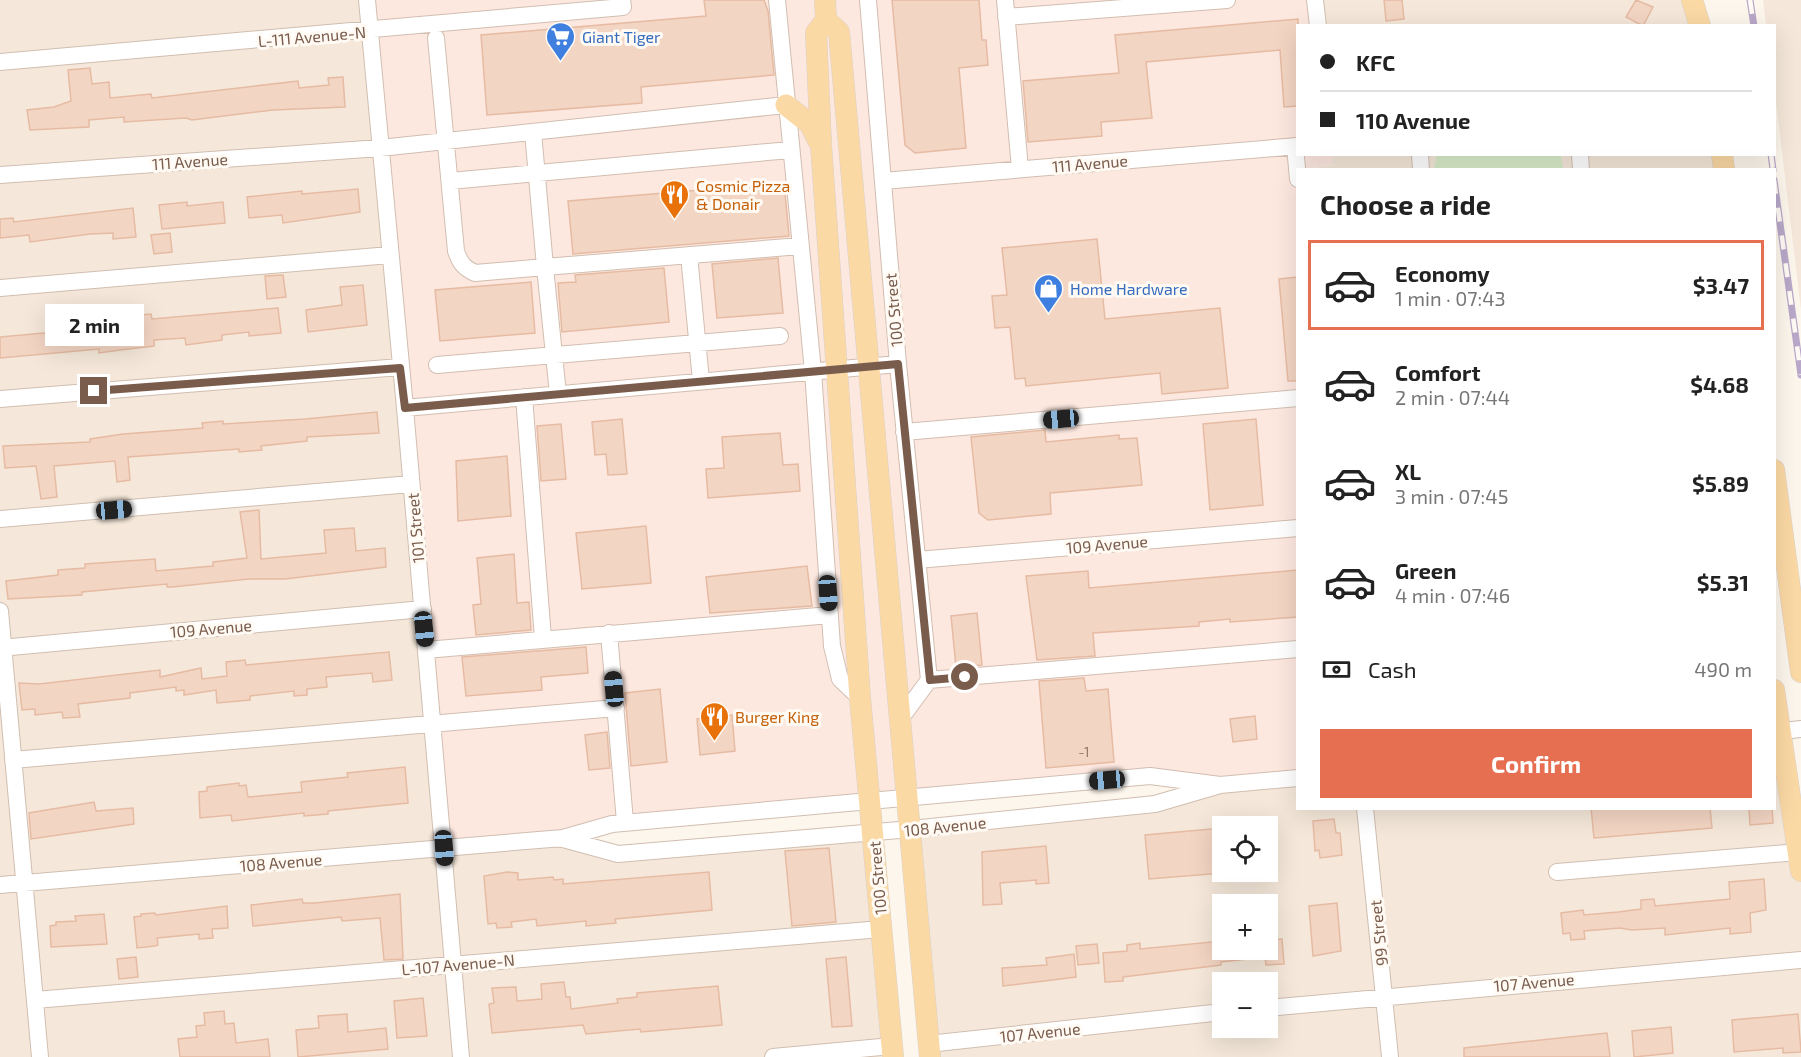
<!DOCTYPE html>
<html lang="en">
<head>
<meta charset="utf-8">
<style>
  :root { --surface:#fff; --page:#f2f2f2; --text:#222; --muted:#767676; --line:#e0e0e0; --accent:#e76f51 }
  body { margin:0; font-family:"Exo 2",sans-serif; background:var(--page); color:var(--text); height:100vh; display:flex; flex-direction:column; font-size:22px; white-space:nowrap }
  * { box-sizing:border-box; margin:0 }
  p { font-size:20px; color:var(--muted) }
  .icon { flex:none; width:33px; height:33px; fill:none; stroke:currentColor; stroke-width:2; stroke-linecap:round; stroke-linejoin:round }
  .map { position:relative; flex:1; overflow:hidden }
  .sheet { position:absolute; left:1296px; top:168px; width:480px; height:642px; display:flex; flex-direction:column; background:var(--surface); border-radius:0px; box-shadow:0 6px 24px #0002 }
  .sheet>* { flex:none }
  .hud { position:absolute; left:1296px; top:24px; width:480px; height:132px; border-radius:0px; box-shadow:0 6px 24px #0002; display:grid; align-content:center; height:132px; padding:0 24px; background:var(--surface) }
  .controls { position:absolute; left:1212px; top:816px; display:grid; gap:12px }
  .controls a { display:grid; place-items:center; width:66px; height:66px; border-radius:0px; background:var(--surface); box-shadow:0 6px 24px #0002; font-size:30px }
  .end { position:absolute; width:27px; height:27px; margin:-14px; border:8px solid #7a5c4d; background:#fff; box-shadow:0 0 0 3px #fff }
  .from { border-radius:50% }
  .bubble { position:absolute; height:42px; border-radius:0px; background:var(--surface); box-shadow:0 6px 24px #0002; font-size:20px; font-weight:700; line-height:42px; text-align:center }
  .car { position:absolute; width:18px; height:36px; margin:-18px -9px; border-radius:8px; box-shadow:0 0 4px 2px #0007; background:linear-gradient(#222 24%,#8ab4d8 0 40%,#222 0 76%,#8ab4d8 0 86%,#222 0) }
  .hud b { display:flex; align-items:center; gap:21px; height:57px; font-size:22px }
  .hud b+b { border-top:2px solid var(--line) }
  .hud i { width:15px; height:15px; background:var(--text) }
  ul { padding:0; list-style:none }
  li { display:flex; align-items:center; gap:18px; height:90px; margin:0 12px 9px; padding:0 12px; border:3px solid transparent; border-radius:0px }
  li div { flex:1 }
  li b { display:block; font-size:22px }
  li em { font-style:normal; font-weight:700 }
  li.active { border-color:var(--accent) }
  li>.icon { width:54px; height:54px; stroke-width:1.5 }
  h2 { padding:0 24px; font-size:27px; line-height:72px }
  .pay { display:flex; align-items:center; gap:15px; height:66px; padding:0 24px; font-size:22px }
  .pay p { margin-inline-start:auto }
  .primary-button { display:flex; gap:12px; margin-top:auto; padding:12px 24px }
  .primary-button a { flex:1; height:69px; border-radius:0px; background:var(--accent); color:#fff; font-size:24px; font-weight:700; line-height:69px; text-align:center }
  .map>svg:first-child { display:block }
  .residential { fill:#f5e8da; fill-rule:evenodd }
  .commercial { fill:#fde8e0 }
  .green { fill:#d8ecc9 }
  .building { fill:#f3d5c3; stroke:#e6bba3; stroke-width:1.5 }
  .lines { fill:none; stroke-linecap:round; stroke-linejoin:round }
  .minor-casing { stroke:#d1beb0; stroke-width:18 }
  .major-casing { stroke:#dad1cd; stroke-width:22 }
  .minor { stroke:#fff; stroke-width:16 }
  .major { stroke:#fbd9a5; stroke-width:21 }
  .rail-casing { stroke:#b9a8c9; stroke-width:7 }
  .rail { stroke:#fffaf3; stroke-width:4.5; stroke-dasharray:14; stroke-linecap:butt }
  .route { stroke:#7a5c4d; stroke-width:8 }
  .labels { text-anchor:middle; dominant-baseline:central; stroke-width:6; stroke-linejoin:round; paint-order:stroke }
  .number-label { font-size:14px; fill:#987a6a }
  .street-label { font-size:16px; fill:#7a5c4d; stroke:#fffaf3 }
  .shop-label { font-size:16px; fill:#366cbe; stroke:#fffaf3; text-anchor:start }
  .food-label { font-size:16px; fill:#c56008; stroke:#fffaf3; text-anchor:start }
</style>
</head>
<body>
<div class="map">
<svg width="1801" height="1057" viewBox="0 0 1801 1057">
  <rect width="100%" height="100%" fill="#fdf6ec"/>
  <!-- residential -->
  <path class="residential" d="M0 0H367L563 838 619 854 873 833 893 1057H0Z
    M1319 0H1692L1700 25H1321Z
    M1763 0H1801V310L1775 94 1774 26 1766 25Z
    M1332 154H1722L1724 169 1304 170 1332 165Z
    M1775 691 1801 871V1057H930L911 829 1297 778 1298 808H1774ZM1222 826H1268V872H1222ZM1222 904H1268V950H1222ZM1222 982H1268V1028H1222Z"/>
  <!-- commercial -->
  <path class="commercial" d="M367 0H1319L1321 25 1298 26V154L1332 155V165L1298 170 1297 778 1150 776 444 848Z"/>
  <!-- green -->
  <path class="green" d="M1437 154 1561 155 1563 169H1434Z"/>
  <!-- building -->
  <path class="building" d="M704 0H764L768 11 774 75 641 87 642 103 487 115 481 35 706 16Z
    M892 0H979L982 40H986L988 65 959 68 966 148 915 153 905 145Z
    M1384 0H1402L1404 19 1386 21Z
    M1636 0 1653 7 1643 26 1626 17Z
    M1298 19V106L1284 107 1280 50 1146 62 1152 118 1101 122 1102 136 1028 142 1023 81 1119 73 1115 35Z
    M90 68 92 84 109 82 110 98 151 94 152 98 298 81 299 88 329 85 328 78 343 77 345 107 273 110 192 120 186 118 124 122V117L89 120V127L30 130 27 110 54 107 71 101 68 70Z
    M784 183 789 236 573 254 568 201Z
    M358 189 360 212 283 223 282 215 249 218 247 197 302 191V194Z
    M187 202V206L223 202 225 223 162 229 159 205Z
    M133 208 136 237 113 239V233L90 234 30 242 29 235 0 238V219L13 218 14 222Z
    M170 233 172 252 154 254 151 235Z
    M1097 239 1105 319 1220 308 1228 388 1162 394 1160 373 1026 386 1025 378 1015 379 1010 327 995 328 992 296 1007 295 1002 248Z
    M778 258 783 313 717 318 712 264Z
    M664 268 669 322 562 332 558 283 576 282 575 275Z
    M283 275 286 297 267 299 265 276Z
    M1298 277V381H1288L1279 279Z
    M531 282 535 333 440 341 435 290Z
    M363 285 367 325 308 332 306 310 342 305 340 287Z
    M278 308 281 333 249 336V332L222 335V340L186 345 185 338 154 340V346L120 350 99 353V349L0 358V337L132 325 131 316 151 314 152 319Z
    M377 412 379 433 307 437V441L261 446 262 450 239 452V449L128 457 130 480 117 482 115 461 54 466 57 497 41 499 36 466 5 468 3 446 90 442V439L123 434 203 428 202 423 223 421V424L305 419Z
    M622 419 627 474 608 475 606 454 595 455 592 422Z
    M1256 419 1263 505 1210 510 1203 424Z
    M561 424 566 479 541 481 537 426Z
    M1045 430 1046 442 1119 435V439L1137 438 1142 485 1050 493 1051 514 988 520 979 513 971 437Z
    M780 433 783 465 798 464 800 491 708 498 706 469 724 468 722 437Z
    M507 456 511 516 458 521 456 461Z
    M259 510 261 559 326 553 324 530 354 528 356 551 385 548 386 567 285 579H249L172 587H167V584L82 592V595L8 599 6 581 58 575V570L85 568V564L155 559 156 571 213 566V562L247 558 240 512Z
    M646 526 651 583 582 589 576 533Z
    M514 554 517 603 529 602 531 630 476 635 473 605 481 604 477 558Z
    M807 566 812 606 710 613 706 577Z
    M1298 570V617L1230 622V619L1199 622V626L1093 633 1095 656 1037 660 1026 576 1088 571 1089 588Z
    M977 613 982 665 956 667 951 616Z
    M586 647 588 673 541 677 542 690 466 696 462 657Z
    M389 652 392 680 373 682 372 673 326 677 327 687 307 689V695L294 696V691L250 696V700L217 703 216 690 184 695V690L176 691V687L130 693V698L78 704 80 717 63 718 62 712 35 715V709L22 710 19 683 39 684 160 670V677L201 668 202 679 227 676 226 662 245 660 246 665Z
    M1084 678 1086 691 1108 689 1114 762 1046 768 1039 681Z
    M660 689 667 762 631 766 625 693Z
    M732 715 735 751 700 755 697 719Z
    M1255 716 1257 739 1233 742 1230 719Z
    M607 732 610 768 589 770 585 735Z
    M405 767 408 803 328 811V814L304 816V813L232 821 231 815 200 818 199 792 207 791V787L239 783V786L246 785 248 797 302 792 301 782 348 777 347 773Z
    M94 802 96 811 133 808 134 824 31 839 29 813Z
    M1591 808H1710L1712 828 1594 838Z
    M1749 808H1772L1773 823 1750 825Z
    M1334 819 1336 833H1340L1342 855 1320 858 1319 850 1315 851 1313 821Z
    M1222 828V873L1149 879 1145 835Z
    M1046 846 1049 883 1036 884V880L1000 883 1002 904 983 905 982 852Z
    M829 848 836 922 792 926 785 851Z
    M507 872 518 873V880L553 877 554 880 563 879V884L709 872 712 910 615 919 616 923 586 926V921L537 926 536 919 511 922 512 927 497 928 496 923 488 924 484 876Z
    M1764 879 1766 910 1750 913 1751 932 1730 934V928L1665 935V928L1632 930 1620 928 1584 931 1585 939 1571 940 1570 933 1563 934 1561 913 1583 910 1584 915 1618 912 1641 909V900L1654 899 1655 906 1730 899 1729 882Z
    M400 894 403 959 384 960 380 918 342 921 341 917 253 926 251 905 302 899 303 903H315Z
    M1337 903 1341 951 1313 956 1309 906Z
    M227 906 228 928 212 929 213 938 199 939V934L157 938 158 945 155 946 137 948 134 917 141 916V914L155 913 156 915Z
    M104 914 107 944 51 947 50 926 56 925V922L76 921 75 916Z
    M1282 939 1284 964 1266 965 1264 950H1268V940Z
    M1222 941V950H1255L1256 958 1221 962V965L1123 977V981L1105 982 1103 953 1127 951V945L1140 943V949Z
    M1097 944 1099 963 1078 965 1076 946Z
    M1074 954 1076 977 1003 986 1002 968 1047 965 1046 958Z
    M136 957 138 977 119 979 117 959Z
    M846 957 852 1026 832 1027 826 959Z
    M564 982 566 997H570L571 1009 618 1003 617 999 637 997V993L718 986 722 1025 641 1032 640 1029 586 1034 583 1025 492 1033 489 1004 494 1003 492 988 516 987 517 1001 542 999 541 984Z
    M423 998 427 1036 397 1038 394 1001Z
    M224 1011 225 1024 234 1023 236 1043 268 1039 270 1057H180L178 1039 197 1037 196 1026 205 1025 204 1013Z
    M347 1014 348 1032 386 1028 388 1049 298 1057 296 1030 319 1028 318 1016Z
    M1798 1014 1801 1052 1783 1053V1048L1734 1052 1732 1020Z
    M1671 1027 1673 1053 1634 1057 1632 1031Z
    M1607 1033 1610 1057H1464V1048Z"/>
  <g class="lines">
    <defs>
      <path id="minor" d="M367 0 405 408 461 1057
        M777 0 813 371 832 646 840 679 860 698
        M868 0 898 364 929 680 901 718
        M1005 0 1020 169
        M1315 0 1318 26
        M1006 17 1227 0
        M436 38 456 251C460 263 464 268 475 273L545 267 558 394
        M0 62 623 7 622 0
        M533 132 545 267 800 246
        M1295 146 1298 179
        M1420 154 1421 170
        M1580 154 1581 170
        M0 175 380 148 786 105
        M450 181 790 150
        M883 181 1298 146
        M689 255 701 381
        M0 288 390 255
        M437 365 780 336
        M524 397 543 638
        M0 399 400 367
        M405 408 898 364
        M904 432 1298 398
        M0 519 411 484
        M917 560 1298 528
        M0 611 40 1057
        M609 633 625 822
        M0 648 423 609
        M426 650 830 615
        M929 680 1298 649
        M1774 732 1801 729
        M13 760 616 708
        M1365 808 1390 1057
        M563 839 618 854 911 829 1155 804 1220 785 1298 778
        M1557 872 1798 852
        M0 885 563 838 612 824 1150 776 1220 785
        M35 1000 881 929
        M1268 1008 1801 960
        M928 1044 1222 1012
        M773 1057 892 1046"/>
      <path id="major" d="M825 0 826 20 816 33 821 145 860 698 893 1057
        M1692 0 1700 26
        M826 20 839 32 930 1057
        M786 105 810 124 819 142
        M1722 154 1724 170
        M1774 470 1801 672
        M1774 690 1801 871"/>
    </defs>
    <!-- minor casing -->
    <use href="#minor" class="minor-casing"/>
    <!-- major casing -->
    <use href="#major" class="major-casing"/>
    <!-- minor -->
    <use href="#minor" class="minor"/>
    <!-- major -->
    <use href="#major" class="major"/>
    <defs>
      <path id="rail" d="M1750 0 1754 26
        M1771 154 1773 170
        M1774 180 1801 375"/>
    </defs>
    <!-- rail casing -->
    <use href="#rail" class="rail-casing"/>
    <!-- rail -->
    <use href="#rail" class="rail"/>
  </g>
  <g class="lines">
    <!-- route -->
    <path class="route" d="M94 391 400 368 405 408 898 364 930 680 965 677"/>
  </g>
  <!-- icons -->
  <defs>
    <symbol id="supermarket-pin" viewBox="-11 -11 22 30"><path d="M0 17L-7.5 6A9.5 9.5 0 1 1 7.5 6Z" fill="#3f7fe0" stroke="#fffaf3"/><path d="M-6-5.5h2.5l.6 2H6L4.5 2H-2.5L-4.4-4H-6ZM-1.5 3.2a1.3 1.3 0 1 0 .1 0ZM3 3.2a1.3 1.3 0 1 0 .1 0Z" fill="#fff"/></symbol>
    <symbol id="restaurant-pin" viewBox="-11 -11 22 30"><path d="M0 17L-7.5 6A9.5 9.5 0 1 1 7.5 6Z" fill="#e8710a" stroke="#fffaf3"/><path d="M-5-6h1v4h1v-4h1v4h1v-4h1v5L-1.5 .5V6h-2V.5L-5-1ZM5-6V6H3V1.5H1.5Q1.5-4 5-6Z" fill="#fff"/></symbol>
    <symbol id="shop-pin" viewBox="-11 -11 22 30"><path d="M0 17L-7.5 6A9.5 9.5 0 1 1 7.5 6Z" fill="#3f7fe0" stroke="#fffaf3"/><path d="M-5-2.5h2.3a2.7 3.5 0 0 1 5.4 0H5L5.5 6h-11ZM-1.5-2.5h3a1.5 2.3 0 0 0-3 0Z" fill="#fff"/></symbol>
  </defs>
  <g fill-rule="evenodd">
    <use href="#supermarket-pin" x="544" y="20" width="33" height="45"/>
    <use href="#restaurant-pin" x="658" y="178" width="33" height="45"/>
    <use href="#shop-pin" x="1032" y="272" width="33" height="45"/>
    <use href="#restaurant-pin" x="698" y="700" width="33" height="45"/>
  </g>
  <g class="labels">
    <!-- number labels -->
    <g class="number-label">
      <text x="1084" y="751">-1</text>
    </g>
    <!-- street labels -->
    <g class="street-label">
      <text transform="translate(312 36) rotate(-5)">L-111 Avenue-N</text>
      <text transform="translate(190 161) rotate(-4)">111 Avenue</text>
      <text transform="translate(1090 163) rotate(-5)">111 Avenue</text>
      <text transform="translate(893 310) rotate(-95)">100 Street</text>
      <text transform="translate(415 528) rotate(-95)">101 Street</text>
      <text transform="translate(1107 544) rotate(-5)">109 Avenue</text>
      <text transform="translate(211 628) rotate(-5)">109 Avenue</text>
      <text transform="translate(945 826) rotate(-6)">108 Avenue</text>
      <text transform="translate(281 862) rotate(-5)">108 Avenue</text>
      <text transform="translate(877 878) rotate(-95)">100 Street</text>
      <text transform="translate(1378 933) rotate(-96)">99 Street</text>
      <text transform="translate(458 964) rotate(-5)">L-107 Avenue-N</text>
      <text transform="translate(1534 982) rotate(-5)">107 Avenue</text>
      <text transform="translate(1040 1032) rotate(-6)">107 Avenue</text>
    </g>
    <!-- shop labels -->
    <g class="shop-label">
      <text x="582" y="36">Giant Tiger</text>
      <text x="1070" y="288">Home Hardware</text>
    </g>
    <!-- food labels -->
    <g class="food-label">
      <text x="696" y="185">Cosmic Pizza<tspan x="696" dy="18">&amp; Donair</tspan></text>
      <text x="735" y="716">Burger King</text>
    </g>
  </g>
</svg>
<div class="controls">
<a><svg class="icon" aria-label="locate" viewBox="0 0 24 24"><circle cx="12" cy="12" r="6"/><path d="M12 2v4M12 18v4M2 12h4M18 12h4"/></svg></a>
<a>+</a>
<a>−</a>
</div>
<i class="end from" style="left:965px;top:677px"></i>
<i class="end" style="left:94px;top:391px"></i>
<div class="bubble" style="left:45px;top:304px;width:99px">2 min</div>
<i class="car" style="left:1061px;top:419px;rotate:265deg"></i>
<i class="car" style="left:114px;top:510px;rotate:85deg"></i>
<i class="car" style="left:828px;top:593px;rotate:176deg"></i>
<i class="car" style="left:424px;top:629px;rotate:174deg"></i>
<i class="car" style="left:614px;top:689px;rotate:355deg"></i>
<i class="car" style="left:1107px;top:780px;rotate:265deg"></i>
<i class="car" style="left:444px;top:848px;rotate:176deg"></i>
<div class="hud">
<b><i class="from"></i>KFC</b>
<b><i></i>110 Avenue</b>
</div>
<section class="sheet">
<h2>Choose a ride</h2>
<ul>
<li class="active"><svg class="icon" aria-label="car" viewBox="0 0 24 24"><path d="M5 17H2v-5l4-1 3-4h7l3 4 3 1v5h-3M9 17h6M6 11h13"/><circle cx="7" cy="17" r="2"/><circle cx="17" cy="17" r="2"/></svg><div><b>Economy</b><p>1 min · 07:43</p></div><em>$3.47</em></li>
<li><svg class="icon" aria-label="car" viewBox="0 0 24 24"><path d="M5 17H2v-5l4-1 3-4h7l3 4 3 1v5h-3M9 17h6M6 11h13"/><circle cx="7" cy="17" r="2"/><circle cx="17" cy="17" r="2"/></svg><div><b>Comfort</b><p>2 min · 07:44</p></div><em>$4.68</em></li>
<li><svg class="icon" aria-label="car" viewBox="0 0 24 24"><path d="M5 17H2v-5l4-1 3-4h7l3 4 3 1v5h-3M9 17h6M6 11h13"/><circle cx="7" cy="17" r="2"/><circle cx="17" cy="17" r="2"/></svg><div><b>XL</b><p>3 min · 07:45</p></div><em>$5.89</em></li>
<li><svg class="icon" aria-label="car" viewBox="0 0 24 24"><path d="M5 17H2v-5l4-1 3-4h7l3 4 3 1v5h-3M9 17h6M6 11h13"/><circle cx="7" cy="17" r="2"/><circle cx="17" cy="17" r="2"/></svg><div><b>Green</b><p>4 min · 07:46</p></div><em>$5.31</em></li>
</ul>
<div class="pay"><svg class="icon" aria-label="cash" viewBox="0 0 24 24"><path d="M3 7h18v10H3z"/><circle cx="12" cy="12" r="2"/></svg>Cash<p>490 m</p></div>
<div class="primary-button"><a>Confirm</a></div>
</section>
</div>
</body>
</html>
